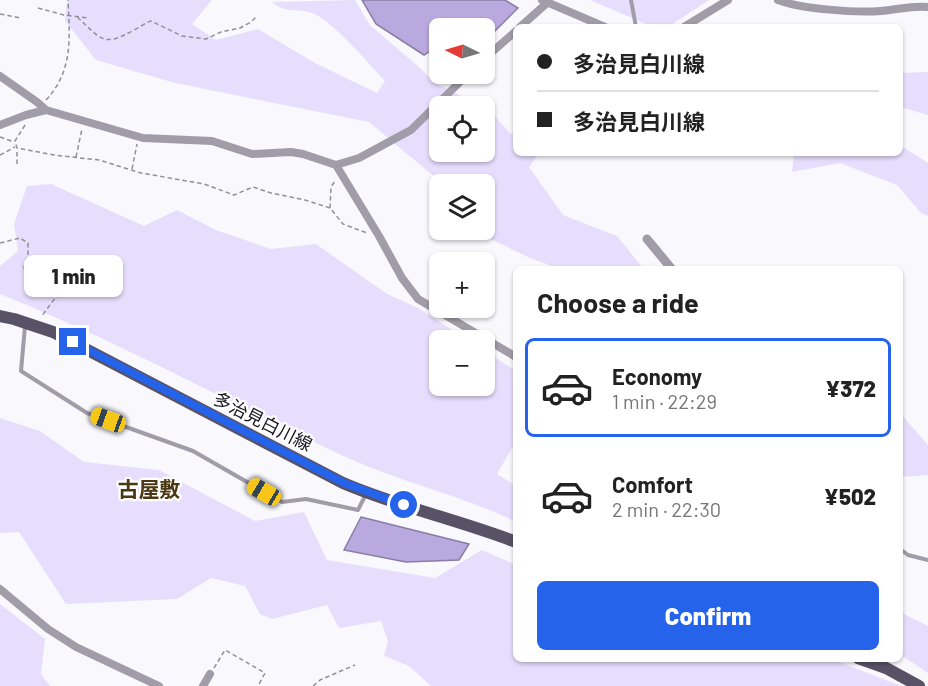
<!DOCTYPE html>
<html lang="en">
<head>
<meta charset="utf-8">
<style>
  :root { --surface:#fff; --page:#f6f6f6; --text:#222; --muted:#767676; --line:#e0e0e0; --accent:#2563eb }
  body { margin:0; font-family:Barlow,"Noto Sans JP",sans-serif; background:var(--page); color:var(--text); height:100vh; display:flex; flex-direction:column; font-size:22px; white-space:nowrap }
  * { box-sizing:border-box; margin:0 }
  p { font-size:20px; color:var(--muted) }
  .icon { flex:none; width:33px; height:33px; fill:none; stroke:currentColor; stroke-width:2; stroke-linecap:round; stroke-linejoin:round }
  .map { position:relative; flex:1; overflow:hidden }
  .sheet { position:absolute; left:513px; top:266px; width:390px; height:396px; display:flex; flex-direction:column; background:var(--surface); border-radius:9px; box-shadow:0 2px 4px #0004 }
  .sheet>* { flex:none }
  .hud { position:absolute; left:513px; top:24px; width:390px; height:132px; border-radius:9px; box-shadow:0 2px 4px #0004; display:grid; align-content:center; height:132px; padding:0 24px; background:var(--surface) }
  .needle { width:39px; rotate:275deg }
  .controls { position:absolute; left:429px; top:18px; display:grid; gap:12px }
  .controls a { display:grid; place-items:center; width:66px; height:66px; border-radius:9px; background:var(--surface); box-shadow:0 2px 4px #0004; font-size:30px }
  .end { position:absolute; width:27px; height:27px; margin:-14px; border:8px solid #2563eb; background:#fff; box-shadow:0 0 0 3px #fff }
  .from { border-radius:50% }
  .bubble { position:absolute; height:42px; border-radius:9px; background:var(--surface); box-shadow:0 2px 4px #0004; font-size:20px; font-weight:800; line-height:42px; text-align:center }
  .car { position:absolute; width:18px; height:36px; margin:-18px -9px; border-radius:8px; box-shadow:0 0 4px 2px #0007; background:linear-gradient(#f5c518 24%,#345 0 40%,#f5c518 0 76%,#345 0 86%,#f5c518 0) }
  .hud b { display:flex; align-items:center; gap:21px; height:57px; font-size:22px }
  .hud b+b { border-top:2px solid var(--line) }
  .hud i { width:15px; height:15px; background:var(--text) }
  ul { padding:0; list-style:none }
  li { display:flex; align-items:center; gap:18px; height:99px; margin:0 12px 9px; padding:0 12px; border:3px solid transparent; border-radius:9px }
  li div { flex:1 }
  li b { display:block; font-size:22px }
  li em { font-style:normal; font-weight:800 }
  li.active { border-color:var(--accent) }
  li>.icon { width:54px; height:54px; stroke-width:1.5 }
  h2 { padding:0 24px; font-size:27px; line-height:72px }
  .primary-button { display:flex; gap:12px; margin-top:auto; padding:12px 24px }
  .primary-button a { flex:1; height:69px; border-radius:9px; background:var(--accent); color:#fff; font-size:24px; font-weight:800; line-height:69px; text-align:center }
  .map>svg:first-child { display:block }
  .green { fill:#e7defe }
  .water { fill:#b9a9de; stroke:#897da5; stroke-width:1.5 }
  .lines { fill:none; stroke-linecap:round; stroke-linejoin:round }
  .path { stroke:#929097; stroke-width:1.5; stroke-dasharray:4.5 3; stroke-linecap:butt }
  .service { stroke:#a09ca8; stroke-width:4 }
  .minor { stroke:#a09ca8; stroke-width:8 }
  .tertiary { stroke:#a09ca8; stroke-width:9 }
  .primary { stroke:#585266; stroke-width:12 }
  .route { stroke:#2563eb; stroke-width:8 }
  .labels { text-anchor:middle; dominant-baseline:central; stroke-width:4.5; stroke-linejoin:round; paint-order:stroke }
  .street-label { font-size:18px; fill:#18151f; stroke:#fff }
  .quarter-label { font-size:21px; font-weight:bold; fill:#4c3913; stroke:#fff }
</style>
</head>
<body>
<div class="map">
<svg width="928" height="686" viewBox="0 0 928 686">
  <rect width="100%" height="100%" fill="#f9f8fd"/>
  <!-- green -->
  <path class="green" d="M67 0H212L192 24 216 40 258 29 315 63 377 93 385 81C369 64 332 20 312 13 294 7 288 15 272 2L355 0 370 25 420 68 435 83 481 106H440V152H484L485 108 490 111 511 134 516 132V153H542L538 155 529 167 563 215 617 236 643 268H557L530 258 476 232 475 230H484V184H443L369 122 175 83 96 60 65 21Z
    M590 0H709L668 27H653Z
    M928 72V115L900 107V73Z
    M900 145 928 163V216L921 213 897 185 840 163 792 172 794 153H900Z
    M51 184 144 226 177 210 216 230 271 249 316 244 387 294 418 308 468 340H440V386H484L485 351 516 371V441L497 474 516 486V522C463 496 404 483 350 459 233 405 120 342 0 294V266L18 251 14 224 27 186Z
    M900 413 928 445V475L900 477Z
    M0 418 40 431 84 462 159 470 255 521 304 512 327 560 435 578 482 550 516 565V658L831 659 902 686H431L409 666 384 656 388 641 381 621 339 628 327 605 272 619 260 614 245 586 211 578 177 599 66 604 19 532 0 533Z
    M0 604 45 639 41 674 50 686H0Z
    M900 612 928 626V673L904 657 900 656Z"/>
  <!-- water -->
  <path class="water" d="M362 0H505L518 8 488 38 485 35 484 28H479L473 22 464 28H440L439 45 424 55 376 24Z
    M361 517 469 544 459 560 406 562 344 550Z"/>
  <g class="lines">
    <!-- path -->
    <path class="path" d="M38 8 64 15 89 18
      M0 14 21 18
      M77 17C102 39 102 48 134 30 140 27 145 23 151 21L182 36 206 39 221 32 240 28 251 22 257 16
      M46 100C73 71 70 38 68 0
      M25 125 15 141 17 148 54 155 99 160 141 173 204 184 234 195 253 187 271 193 305 200 330 208 343 224 367 233
      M0 137 14 142
      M0 155 15 147
      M76 157 82 129
      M17 164V149
      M132 169 137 144
      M330 208 331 187 335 181
      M0 243 20 238 28 243V253L24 268 30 270C52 256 72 257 97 261L101 269 102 278 95 285 56 297 41 317
      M214 668 225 650 265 673 258 686
      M313 686 320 680 355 665"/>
    <!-- service -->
    <path class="service" d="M631 0 636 27
      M25 326 21 371 87 413 193 451 282 502 306 499 358 510 366 494
      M900 549 908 555 928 560"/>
    <!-- minor -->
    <path class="minor" d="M542 0 605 27
      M778 0C801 9 856 13 881 11 897 10 912 5 928 7
      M520 27 547 3
      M684 27 728 0
      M484 59 516 31
      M0 76 37 102 46 110 143 138 212 141 252 154 291 152 303 154 336 165 359 158 411 130 468 74
      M0 125 26 115 46 110
      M336 165 379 236 402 278 418 299 516 357
      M0 589 48 629 76 647 159 686
      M203 686 210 674"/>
    <!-- tertiary -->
    <path class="tertiary" d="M647 239 671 268"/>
    <!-- primary -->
    <path class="primary" d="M0 316 14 319 53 332 343 483C399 507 459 520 516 542
      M858 658 886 668 919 686"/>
  </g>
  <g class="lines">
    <!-- route -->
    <path class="route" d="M73 342 344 483 404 505"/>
  </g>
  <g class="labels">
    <!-- street labels -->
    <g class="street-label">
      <text transform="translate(263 421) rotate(27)">多治見白川線</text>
    </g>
    <!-- quarter labels -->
    <g class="quarter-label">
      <text x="149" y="488">古屋敷</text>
    </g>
  </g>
</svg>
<div class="controls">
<a><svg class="needle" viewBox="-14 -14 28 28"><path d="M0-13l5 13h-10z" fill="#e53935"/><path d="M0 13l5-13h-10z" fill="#767676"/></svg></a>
<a><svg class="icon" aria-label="locate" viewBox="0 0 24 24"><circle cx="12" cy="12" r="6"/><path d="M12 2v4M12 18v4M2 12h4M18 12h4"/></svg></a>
<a><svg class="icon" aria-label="layers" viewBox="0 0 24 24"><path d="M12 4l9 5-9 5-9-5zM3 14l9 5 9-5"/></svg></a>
<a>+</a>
<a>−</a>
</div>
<i class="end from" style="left:404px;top:505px"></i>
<i class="end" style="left:73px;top:342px"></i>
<div class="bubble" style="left:24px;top:255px;width:99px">1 min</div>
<i class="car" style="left:108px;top:420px;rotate:290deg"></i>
<i class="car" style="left:264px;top:492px;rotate:300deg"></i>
<div class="hud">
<b><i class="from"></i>多治見白川線</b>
<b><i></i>多治見白川線</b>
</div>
<section class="sheet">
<h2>Choose a ride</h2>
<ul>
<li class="active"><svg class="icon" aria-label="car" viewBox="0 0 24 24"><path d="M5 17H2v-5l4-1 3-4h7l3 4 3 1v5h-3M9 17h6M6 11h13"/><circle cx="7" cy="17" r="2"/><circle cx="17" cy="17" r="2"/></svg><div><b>Economy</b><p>1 min · 22:29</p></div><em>¥372</em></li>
<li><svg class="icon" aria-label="car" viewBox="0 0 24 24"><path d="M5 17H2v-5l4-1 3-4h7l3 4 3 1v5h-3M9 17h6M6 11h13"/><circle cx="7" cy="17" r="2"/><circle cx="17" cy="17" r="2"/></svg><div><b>Comfort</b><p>2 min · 22:30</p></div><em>¥502</em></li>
</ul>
<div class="primary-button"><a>Confirm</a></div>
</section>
</div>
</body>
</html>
